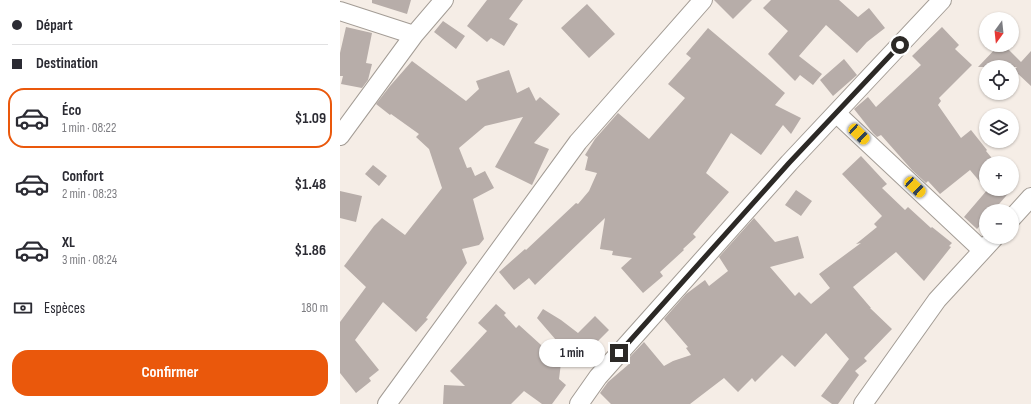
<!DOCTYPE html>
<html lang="fr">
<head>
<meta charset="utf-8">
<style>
  :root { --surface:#fff; --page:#f2f2f3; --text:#2b2b33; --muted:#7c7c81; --line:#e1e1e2; --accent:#ea580c }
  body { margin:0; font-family:"Sofia Sans Condensed",sans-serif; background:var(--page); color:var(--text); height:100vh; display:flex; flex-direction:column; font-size:15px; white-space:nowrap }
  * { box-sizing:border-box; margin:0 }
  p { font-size:13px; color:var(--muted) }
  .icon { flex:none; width:22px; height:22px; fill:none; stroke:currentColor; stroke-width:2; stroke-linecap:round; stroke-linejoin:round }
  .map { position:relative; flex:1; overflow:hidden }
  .side { display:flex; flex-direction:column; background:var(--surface); width:340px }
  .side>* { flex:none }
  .top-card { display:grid; align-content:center; height:88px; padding:0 12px; background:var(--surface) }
  .needle { width:26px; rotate:195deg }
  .fabs { position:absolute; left:639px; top:12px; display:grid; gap:8px }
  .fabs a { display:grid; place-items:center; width:40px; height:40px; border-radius:50%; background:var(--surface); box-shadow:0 1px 3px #0004; font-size:20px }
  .end { position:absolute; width:18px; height:18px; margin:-9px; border:5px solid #2c2926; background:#fff; box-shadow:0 0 0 2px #fff }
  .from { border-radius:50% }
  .bubble { position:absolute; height:28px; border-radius:14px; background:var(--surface); box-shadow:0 1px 3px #0004; font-size:13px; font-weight:700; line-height:28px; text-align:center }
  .car { position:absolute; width:12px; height:24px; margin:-12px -6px; border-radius:5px; box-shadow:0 0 3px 1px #0007; background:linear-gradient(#f5c518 24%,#345 0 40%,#f5c518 0 76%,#345 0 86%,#f5c518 0) }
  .top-card b { display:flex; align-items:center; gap:14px; height:38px; font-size:15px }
  .top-card b+b { border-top:1px solid var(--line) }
  .top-card i { width:10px; height:10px; background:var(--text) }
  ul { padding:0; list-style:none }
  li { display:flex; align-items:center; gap:12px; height:60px; margin:0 8px 6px; padding:0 4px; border:2px solid transparent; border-radius:16px }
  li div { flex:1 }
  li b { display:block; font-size:15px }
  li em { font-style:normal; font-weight:700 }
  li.active { border-color:var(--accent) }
  li>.icon { width:36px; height:36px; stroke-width:1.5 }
  .pay { display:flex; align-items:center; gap:10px; height:44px; padding:0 12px; font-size:15px }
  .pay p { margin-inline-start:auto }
  .primary-button { display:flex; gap:8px; margin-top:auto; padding:8px 12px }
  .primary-button a { flex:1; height:46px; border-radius:16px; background:var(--accent); color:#fff; font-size:16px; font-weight:700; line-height:46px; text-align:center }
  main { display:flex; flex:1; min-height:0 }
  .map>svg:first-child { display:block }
  .building { fill:#b7ada9 }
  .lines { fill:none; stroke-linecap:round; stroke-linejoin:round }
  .minor-casing { stroke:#a39c95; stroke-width:20 }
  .minor { stroke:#fff; stroke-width:18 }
  .route { stroke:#2c2926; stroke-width:5 }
</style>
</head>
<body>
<main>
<section class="side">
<div class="top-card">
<b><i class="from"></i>Départ</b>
<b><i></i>Destination</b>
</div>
<ul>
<li class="active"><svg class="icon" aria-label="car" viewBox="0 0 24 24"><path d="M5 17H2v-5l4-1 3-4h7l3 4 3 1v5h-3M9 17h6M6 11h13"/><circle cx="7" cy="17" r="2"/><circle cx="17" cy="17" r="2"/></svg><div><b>Éco</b><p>1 min · 08:22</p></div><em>$1.09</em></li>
<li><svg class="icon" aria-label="car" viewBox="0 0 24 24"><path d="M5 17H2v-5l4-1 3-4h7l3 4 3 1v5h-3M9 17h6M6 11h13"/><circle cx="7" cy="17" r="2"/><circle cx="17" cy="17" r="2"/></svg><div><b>Confort</b><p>2 min · 08:23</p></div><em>$1.48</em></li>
<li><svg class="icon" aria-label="car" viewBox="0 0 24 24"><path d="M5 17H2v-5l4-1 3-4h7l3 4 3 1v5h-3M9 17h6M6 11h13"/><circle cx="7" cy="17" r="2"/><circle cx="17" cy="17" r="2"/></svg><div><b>XL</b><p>3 min · 08:24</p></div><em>$1.86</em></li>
</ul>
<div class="pay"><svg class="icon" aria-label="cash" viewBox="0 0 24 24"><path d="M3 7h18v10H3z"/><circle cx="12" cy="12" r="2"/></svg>Espèces<p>180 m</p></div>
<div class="primary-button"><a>Confirmer</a></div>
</section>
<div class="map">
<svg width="691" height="404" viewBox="0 0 691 404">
  <rect width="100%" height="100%" fill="#f5ede6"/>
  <!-- building -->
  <path class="building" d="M32 0H71L67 14 32 3Z
    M147 0H183L169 19 178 24 164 46 151 38 147 42 127 26Z
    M374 0H412L393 19Z
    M431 0H499L518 17 529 8 545 28 527 42 517 53 486 25 459 56 482 74 473 85 460 75 455 81 428 54 448 31 423 8Z
    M247 4 275 34 249 58 221 28Z
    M103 21 125 36 116 49 94 32Z
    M6 27 32 33 26 63 32 64 28 80 22 88 1 84 3 76H0V53Z
    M602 27 619 45 615 49 632 65 599 98 601 101 598 105 621 138 631 130 647 150 646 151 656 163H646V189L630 170 600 194 588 181 586 183 572 170 541 135 537 137 533 133 514 109 528 97 536 107 581 65 572 56Z
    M368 28 445 93 435 105 461 118 451 134 443 125 421 155 391 133 366 173 389 192 353 234 356 237 343 249 344 250 320 272 323 276 303 293 281 268 292 258 272 255 273 251 260 249 265 218 195 285 189 278 174 290 159 272 185 249 186 250 236 203 238 204 249 191 257 173 245 170 248 157 245 155 255 139 278 113 309 139 345 98 328 84 351 58 346 54Z
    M659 45H664L681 62 691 51V86L674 70 677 67H638Z
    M504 59 517 75 493 96 480 80Z
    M72 61 126 101 139 89 136 81 169 70 177 93 189 87 196 101 200 97 220 114 194 143 209 149 192 185 155 167 183 117 145 126 119 148 127 168 131 167 135 176 145 171 154 188 133 199 144 239 139 245 122 249 127 263 86 318 88 319 76 332 43 302 15 340 39 370 29 378 31 381 16 393 0 373V322L26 287 4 266 34 226 42 218 65 235 102 188 89 149 76 137 79 134 51 114 50 115 36 104 50 86Z
    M521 156 547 184 542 188 565 210 568 207 591 228 592 227 612 243 609 246 611 247 584 281 556 252 513 287 531 308H530L552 329 524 358 527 361 515 371 519 375 498 404H492L481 396 509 359 486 333 455 367 442 355 415 382 412 378 398 392 384 378 350 404H271L260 393 268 382 289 364 286 361 304 342 324 366 333 361 351 355 346 348 348 347 324 319 346 294 365 280 369 286 388 271 379 257 414 218 435 242 458 236 464 258 430 267 455 296 459 292 471 304 490 288 479 274 521 243 516 244 537 227 534 224 542 216 502 174Z
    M33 165 47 176 39 186 25 174Z
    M648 189H672L653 211H646V219L637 229 624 217Z
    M456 190 472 201 461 216 445 205Z
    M0 191 22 196 16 222 0 218Z
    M156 304 166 313 164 315 176 328 179 325 221 363 219 379 226 385 212 404H202L184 391 171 404H103L104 385 125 386 110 371 147 331 138 323Z
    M203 309 221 320 238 333 255 316 269 330 254 345 256 347 245 361 216 340 197 318Z"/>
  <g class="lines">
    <defs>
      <path id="minor" d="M0 11 74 35
        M496 113 642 250
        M0 136 74 35 104 0
        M672 218 691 197
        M47 404 238 142 363 0
        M239 404 258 377 449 163 602 0
        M523 404 597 300 655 237"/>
    </defs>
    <!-- minor casing -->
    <use href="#minor" class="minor-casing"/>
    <!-- minor -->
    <use href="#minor" class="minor"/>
  </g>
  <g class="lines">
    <!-- route -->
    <path class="route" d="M279 353 449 163 560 45"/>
  </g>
</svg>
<div class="fabs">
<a><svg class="needle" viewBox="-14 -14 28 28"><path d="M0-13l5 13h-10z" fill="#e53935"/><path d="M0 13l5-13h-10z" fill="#7c7c81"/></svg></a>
<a><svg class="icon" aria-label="locate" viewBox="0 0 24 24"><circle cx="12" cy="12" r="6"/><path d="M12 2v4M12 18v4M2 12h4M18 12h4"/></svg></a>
<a><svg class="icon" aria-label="layers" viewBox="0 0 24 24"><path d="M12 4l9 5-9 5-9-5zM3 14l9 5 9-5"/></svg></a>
<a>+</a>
<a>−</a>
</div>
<i class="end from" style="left:560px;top:45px"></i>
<i class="end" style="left:279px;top:353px"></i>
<div class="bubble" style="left:199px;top:339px;width:66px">1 min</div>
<i class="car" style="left:519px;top:134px;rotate:133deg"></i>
<i class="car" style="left:575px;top:187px;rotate:133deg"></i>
</div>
</main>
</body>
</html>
